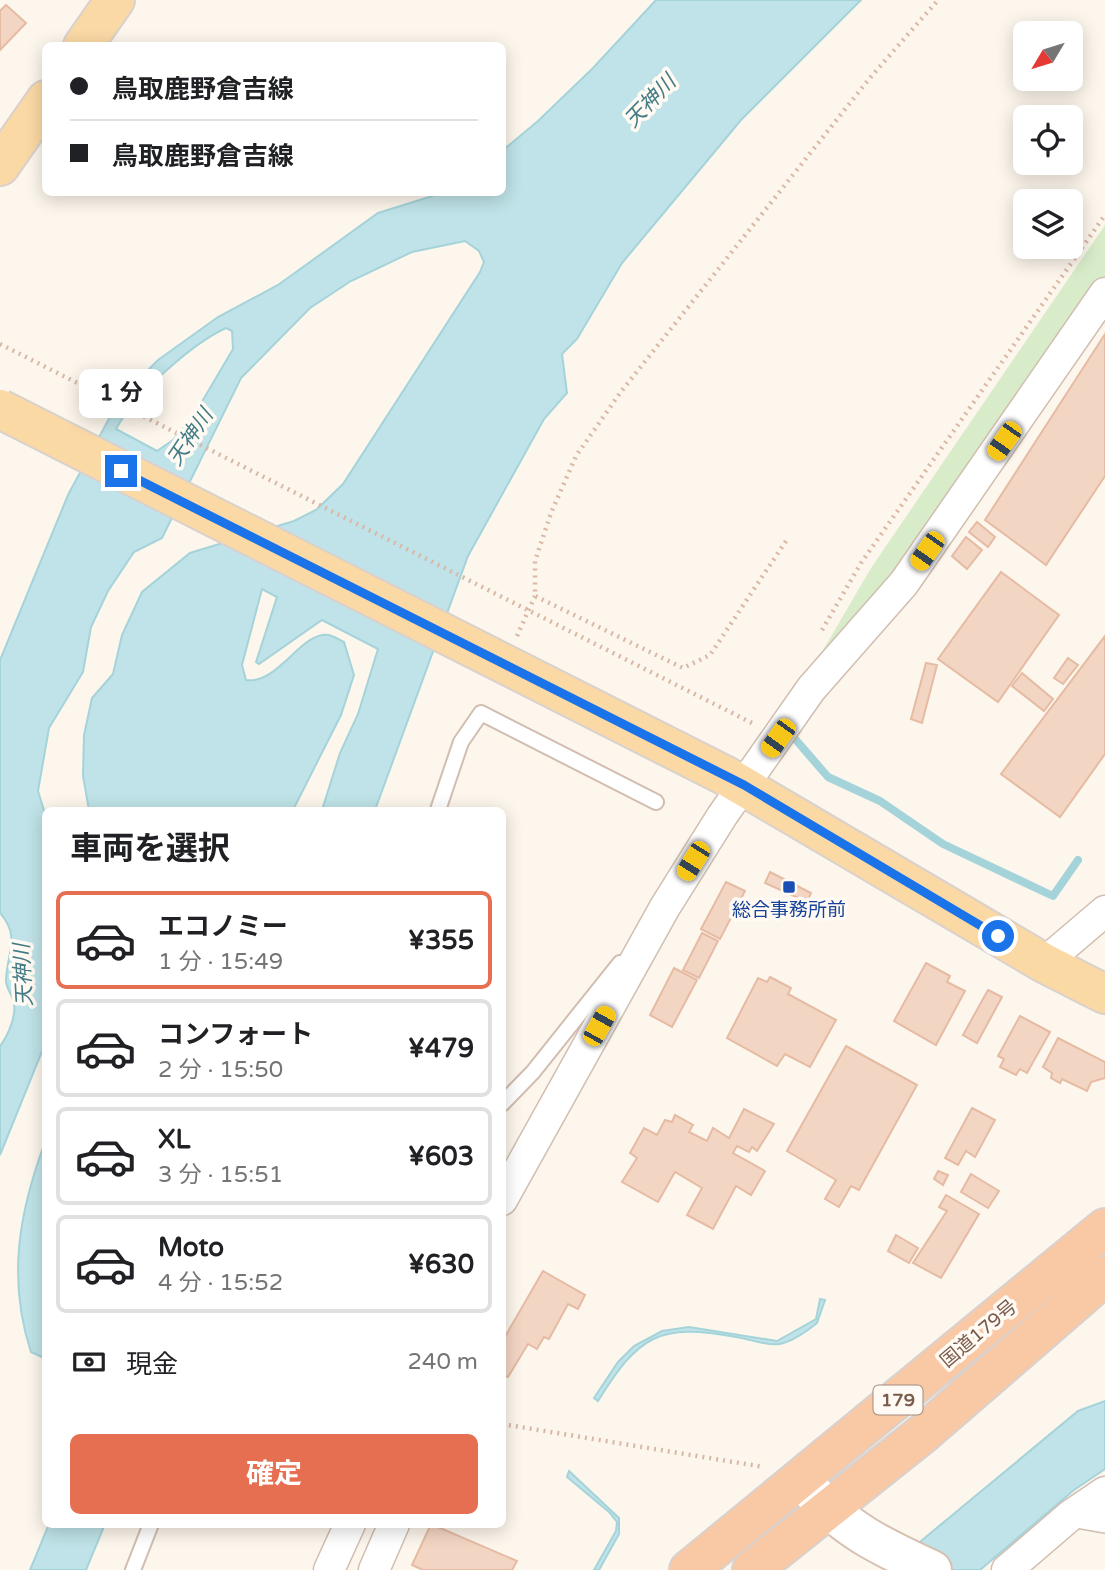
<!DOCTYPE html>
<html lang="ja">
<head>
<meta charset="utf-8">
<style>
  body { margin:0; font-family:"Varela Round","Noto Sans JP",sans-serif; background:#f2f2f2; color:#202124; height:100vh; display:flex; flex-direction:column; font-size:26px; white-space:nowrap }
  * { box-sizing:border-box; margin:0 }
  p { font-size:23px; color:#757577 }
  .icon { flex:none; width:38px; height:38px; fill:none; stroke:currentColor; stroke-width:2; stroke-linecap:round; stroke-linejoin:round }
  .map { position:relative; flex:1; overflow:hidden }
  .sheet { position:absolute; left:42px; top:807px; width:464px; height:721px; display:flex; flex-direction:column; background:#fff; border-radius:10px; box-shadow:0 4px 18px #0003 }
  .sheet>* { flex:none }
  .guide { position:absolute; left:42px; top:42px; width:464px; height:154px; border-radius:10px; box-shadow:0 4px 18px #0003; display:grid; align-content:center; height:154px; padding:0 28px; background:#fff }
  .needle { width:46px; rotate:232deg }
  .controls { position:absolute; left:1013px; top:21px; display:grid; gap:14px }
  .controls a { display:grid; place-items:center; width:70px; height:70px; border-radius:10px; background:#fff; box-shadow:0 4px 18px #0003; font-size:35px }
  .end { position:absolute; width:32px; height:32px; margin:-16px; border:9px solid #1a73e8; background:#fff; box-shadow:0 0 0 4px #fff }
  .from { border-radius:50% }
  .bubble { position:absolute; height:49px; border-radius:10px; background:#fff; box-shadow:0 4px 18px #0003; font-size:23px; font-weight:700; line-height:49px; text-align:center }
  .car { position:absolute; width:21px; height:42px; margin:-21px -10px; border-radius:9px; box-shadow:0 0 5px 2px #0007; background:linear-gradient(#f5c518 24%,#345 0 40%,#f5c518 0 76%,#345 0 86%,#f5c518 0) }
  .guide b { display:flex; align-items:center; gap:24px; height:66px; font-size:26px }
  .guide b+b { border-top:2px solid #e0e0e0 }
  .guide i { width:18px; height:18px; background:#202124 }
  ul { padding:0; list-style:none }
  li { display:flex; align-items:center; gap:21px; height:98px; margin:0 14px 10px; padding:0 14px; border:4px solid #e0e0e0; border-radius:10px }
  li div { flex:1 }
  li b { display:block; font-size:26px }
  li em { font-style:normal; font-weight:700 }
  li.on { border-color:#e76f51 }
  li>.icon { width:63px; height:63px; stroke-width:1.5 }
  h2 { padding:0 28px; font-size:32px; line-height:84px }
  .pay { display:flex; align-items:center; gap:18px; height:77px; padding:0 28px; font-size:26px }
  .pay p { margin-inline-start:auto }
  .action { display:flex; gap:14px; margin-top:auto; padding:14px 28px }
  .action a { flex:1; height:80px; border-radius:10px; background:#e76f51; color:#fff; font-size:28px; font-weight:700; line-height:80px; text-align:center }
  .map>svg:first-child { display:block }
  .green { fill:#d8ecc9 }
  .water { fill:#bfe3e8; stroke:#a5d3da; stroke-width:2; fill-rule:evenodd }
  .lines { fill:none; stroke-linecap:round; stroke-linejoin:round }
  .stream { stroke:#a5d3da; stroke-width:8 }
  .building { fill:#f3d5c3; stroke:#e6bba3; stroke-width:2 }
  .service-casing { stroke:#d1beb0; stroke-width:18 }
  .pedestrian-casing { stroke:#d1beb0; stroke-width:26 }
  .minor-casing { stroke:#d1beb0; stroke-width:33 }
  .secondary-casing { stroke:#d6c0b0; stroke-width:42 }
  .primary-casing { stroke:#dad1cd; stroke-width:42 }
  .trunk-casing { stroke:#dad1cd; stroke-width:42 }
  .path { stroke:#d9b8a5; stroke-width:4.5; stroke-dasharray:2 5; stroke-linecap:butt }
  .service { stroke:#fff; stroke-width:14 }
  .pedestrian { stroke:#fff; stroke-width:23 }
  .minor { stroke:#fff; stroke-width:30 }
  .secondary { stroke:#fff; stroke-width:38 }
  .primary { stroke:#fbd9a5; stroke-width:38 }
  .trunk { stroke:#f9c8a4; stroke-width:38 }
  .primary-bridge-casing { stroke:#dad1cd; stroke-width:42; stroke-linecap:butt }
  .path-bridge { stroke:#d9b8a5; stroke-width:4.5; stroke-dasharray:2 5; stroke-linecap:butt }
  .primary-bridge { stroke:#fbd9a5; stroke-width:38 }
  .route { stroke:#1a73e8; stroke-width:9 }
  .transit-dot { fill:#1a4fb4; stroke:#fffaf3; stroke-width:2.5 }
  .labels { text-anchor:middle; stroke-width:7; stroke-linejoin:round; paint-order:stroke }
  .shield { fill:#fffaf3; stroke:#a28b7f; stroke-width:2 }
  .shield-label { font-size:18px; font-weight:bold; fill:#7a5c4d }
  .transit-label { font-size:19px; fill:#164399; stroke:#fffaf3 }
  .street-label { font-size:19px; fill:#7a5c4d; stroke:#fffaf3 }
  .water-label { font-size:21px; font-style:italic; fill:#437c86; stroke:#fffaf3 }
</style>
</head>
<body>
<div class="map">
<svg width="1105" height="1570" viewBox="0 0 1105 1570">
  <rect width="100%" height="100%" fill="#fdf6ec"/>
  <path class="green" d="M1105 225V282L903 579 815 664 871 568Z"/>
  <g class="water">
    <path d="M656 0H861L741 120 622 263 577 339 562 354 567 393 544 419 468 556 375 810H322L340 753 358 714 378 649 322 620 259 664 256 662 277 597 262 589 242 665 246 680C278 685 302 630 329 635 333 636 340 640 344 642L354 675 341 715 293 810H89L83 776 84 735 92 698 113 674 122 635 142 592 190 553 294 521 316 510 343 484 480 272 484 262 479 251 465 241 412 252 351 281 310 308 241 378 162 538 134 552 108 591 91 627 83 672 49 728 38 791 46 817 45 1044 0 1155V1046C8 1036 18 1013 13 1000 11 993 6 988 6 980 7 952 21 937 0 913V660L68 495 120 398 158 360 218 317 278 285 378 213 442 193 502 192V151L538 121 593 68ZM226 328 232 331 233 349 193 417 173 440 157 451 116 429C134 396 191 344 226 328Z"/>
    <path d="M45 1142 46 1358H44L31 1352C7 1279 19 1212 45 1142Z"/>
    <path d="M820 1299 825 1300 817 1323C807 1331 792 1342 779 1344 767 1346 749 1339 736 1337 659 1323 639 1335 598 1401L594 1398 618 1362 634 1346 662 1331 689 1327 777 1341 816 1319Z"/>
    <path d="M1105 1401V1469L1074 1490 980 1570H886L1078 1411Z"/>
    <path d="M569 1471 619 1518V1534L599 1570H594L616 1531 617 1522 609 1512 567 1477Z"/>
    <path d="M49 1524H105L86 1570H30Z"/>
  </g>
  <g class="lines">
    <path class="stream" d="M796 740 828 777 880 801 943 844 1053 896 1078 860"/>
  </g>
  <g class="building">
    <path d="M6 5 26 23 0 50V11Z"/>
    <path d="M1105 334V476L1046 565 985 520Z"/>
    <path d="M977 522 995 537 988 547 969 532Z"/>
    <path d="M966 537 982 550 967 569 952 556Z"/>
    <path d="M1001 572 1059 615 998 702 938 659Z"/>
    <path d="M1105 636V754L1060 817 1001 774Z"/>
    <path d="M1068 658 1078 665 1063 684 1054 678Z"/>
    <path d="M926 663 937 665 922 723 911 719Z"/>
    <path d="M1022 673 1053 699 1044 711 1012 686Z"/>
    <path d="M770 872 811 893 807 902 765 883Z"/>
    <path d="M726 882 745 891 720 939 701 929Z"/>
    <path d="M702 933 718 941 699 978 683 970Z"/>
    <path d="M926 963 950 976 947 982 965 991 936 1045 894 1021Z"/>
    <path d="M674 968 697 980 672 1027 650 1015Z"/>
    <path d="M770 977 791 988 788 994 836 1020 810 1067 785 1054 777 1066 727 1038 758 978 767 982Z"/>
    <path d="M988 990 1002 997 977 1043 963 1035Z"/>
    <path d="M1020 1016 1050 1032 1027 1073 1020 1069 1016 1075 1000 1067 1004 1059 998 1056Z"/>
    <path d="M1058 1038 1105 1062V1078L1091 1082 1087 1091 1062 1079 1060 1083 1051 1078 1052 1073 1043 1067Z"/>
    <path d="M846 1046 917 1085 859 1190 851 1186 839 1207 825 1199 836 1180 787 1151Z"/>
    <path d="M972 1108 995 1120 975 1157 966 1151 958 1165 945 1158Z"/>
    <path d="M744 1109 774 1124 757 1151 752 1147 749 1152 737 1146 733 1153 765 1171 751 1195 736 1186 713 1229 687 1215 702 1188 675 1172 658 1202 622 1182 637 1158 630 1153 644 1128 657 1135 665 1120 672 1122 675 1115 693 1125 689 1132 707 1141 713 1128 729 1138Z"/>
    <path d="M938 1171 948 1175 943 1185 934 1179Z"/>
    <path d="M971 1174 999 1191 988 1208 961 1192Z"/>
    <path d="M946 1195 979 1214 941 1278 913 1263 947 1211 939 1207Z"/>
    <path d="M896 1235 918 1248 909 1263 888 1251Z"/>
    <path d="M543 1271 585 1295 578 1309 568 1304 549 1339 544 1337 537 1349 528 1344 508 1377 502 1375V1342Z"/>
    <path d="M431 1524 517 1561 512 1570H423L412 1565Z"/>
  </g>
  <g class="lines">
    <g class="service-casing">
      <g id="service">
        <path d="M438 810 461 742 481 713 656 802"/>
        <path d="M502 1104 533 1072 620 963"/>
        <path d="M133 1570 151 1524"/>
      </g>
    </g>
    <g class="pedestrian-casing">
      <path id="pedestrian" d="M1071 1515 1105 1521"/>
    </g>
    <g class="minor-casing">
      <g id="minor">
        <path d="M1044 963 1105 911"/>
        <path d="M502 1200 665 907 722 816 811 689 904 583 1105 293"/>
        <path d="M329 1570 350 1524"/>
        <path d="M374 1570 394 1524"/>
        <path d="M1007 1570 1071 1515 1105 1492"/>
      </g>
    </g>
    <g class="secondary-casing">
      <path id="secondary" d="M807 1486C843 1529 882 1547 932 1570"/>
    </g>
    <g class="primary-casing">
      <g id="primary">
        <path d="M83 46 115 0"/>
        <path d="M0 166 46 100"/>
        <path d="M726 776 1044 963 1105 994"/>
      </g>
    </g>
    <g class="trunk-casing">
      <g id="trunk">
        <path d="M689 1570 1105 1228"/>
        <path d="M752 1570 925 1432 1105 1276"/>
      </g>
    </g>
    <g class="path">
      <path d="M786 541 710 655 683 668 535 596V561L551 513 576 456 620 393 869 79 938 0"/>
      <path d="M822 630 861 563 1105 215"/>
      <path d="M517 636 535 596"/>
      <path d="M502 1424 764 1467"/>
    </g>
    <use href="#service" class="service"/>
    <use href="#pedestrian" class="pedestrian"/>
    <use href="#minor" class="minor"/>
    <use href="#secondary" class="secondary"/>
    <use href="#primary" class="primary"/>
    <use href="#trunk" class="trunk"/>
    <g class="primary-bridge-casing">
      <path id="primary-bridge" d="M0 409 726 776"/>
    </g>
    <path class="path-bridge" d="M0 344 756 725"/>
    <use href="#primary-bridge" class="primary-bridge"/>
  </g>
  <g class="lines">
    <path class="route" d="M121 471 744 785 998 936"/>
  </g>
  <rect class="transit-dot" x="782" y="880" width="14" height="14" rx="3.5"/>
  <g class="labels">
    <rect class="shield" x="873.5" y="1385.5" width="49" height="29" rx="5"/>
    <g class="shield-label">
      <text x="898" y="1406">179</text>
    </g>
    <g class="transit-label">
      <text x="789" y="916">総合事務所前</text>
    </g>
    <g class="street-label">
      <text transform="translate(978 1333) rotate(-40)" y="7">国道179号</text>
    </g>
    <g class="water-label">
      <text transform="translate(650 101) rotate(-46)" y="7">天神川</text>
      <text transform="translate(190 437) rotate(-56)" y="7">天神川</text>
      <text transform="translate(23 975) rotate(-93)" y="7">天神川</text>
    </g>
  </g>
</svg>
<div class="controls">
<a><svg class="needle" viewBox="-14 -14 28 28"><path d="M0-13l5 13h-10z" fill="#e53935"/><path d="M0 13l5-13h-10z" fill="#757577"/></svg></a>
<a><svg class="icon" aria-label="locate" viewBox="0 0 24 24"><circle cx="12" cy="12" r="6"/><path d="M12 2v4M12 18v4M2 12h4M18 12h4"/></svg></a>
<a><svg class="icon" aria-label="layers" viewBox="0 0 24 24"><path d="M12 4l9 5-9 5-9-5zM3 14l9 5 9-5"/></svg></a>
</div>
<i class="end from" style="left:998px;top:936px"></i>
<i class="end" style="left:121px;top:471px"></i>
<div class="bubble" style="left:79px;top:369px;width:84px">1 分</div>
<i class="car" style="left:1004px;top:441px;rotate:215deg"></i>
<i class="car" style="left:927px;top:551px;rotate:215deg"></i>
<i class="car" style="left:778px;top:738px;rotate:216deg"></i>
<i class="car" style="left:693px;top:861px;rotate:212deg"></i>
<i class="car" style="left:599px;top:1026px;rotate:29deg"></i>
<div class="guide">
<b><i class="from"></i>鳥取鹿野倉吉線</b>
<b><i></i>鳥取鹿野倉吉線</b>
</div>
<section class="sheet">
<h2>車両を選択</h2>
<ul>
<li class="on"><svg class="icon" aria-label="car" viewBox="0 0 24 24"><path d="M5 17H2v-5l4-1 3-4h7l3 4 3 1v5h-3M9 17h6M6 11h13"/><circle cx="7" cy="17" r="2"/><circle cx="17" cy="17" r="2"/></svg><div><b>エコノミー</b><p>1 分 · 15:49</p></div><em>¥355</em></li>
<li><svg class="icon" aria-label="car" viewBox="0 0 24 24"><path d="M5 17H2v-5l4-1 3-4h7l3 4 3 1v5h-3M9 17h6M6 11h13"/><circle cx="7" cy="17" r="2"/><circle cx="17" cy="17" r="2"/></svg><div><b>コンフォート</b><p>2 分 · 15:50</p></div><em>¥479</em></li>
<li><svg class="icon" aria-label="car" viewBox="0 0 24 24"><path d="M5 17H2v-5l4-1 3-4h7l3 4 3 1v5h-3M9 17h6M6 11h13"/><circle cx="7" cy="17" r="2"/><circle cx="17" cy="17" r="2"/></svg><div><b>XL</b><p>3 分 · 15:51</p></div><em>¥603</em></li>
<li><svg class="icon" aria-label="car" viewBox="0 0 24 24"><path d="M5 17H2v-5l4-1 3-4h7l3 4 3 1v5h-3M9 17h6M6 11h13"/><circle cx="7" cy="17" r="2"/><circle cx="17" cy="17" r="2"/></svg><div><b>Moto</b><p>4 分 · 15:52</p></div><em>¥630</em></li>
</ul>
<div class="pay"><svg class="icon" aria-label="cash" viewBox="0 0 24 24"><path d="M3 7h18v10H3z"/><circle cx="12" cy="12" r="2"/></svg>現金<p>240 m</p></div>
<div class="action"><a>確定</a></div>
</section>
</div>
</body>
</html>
